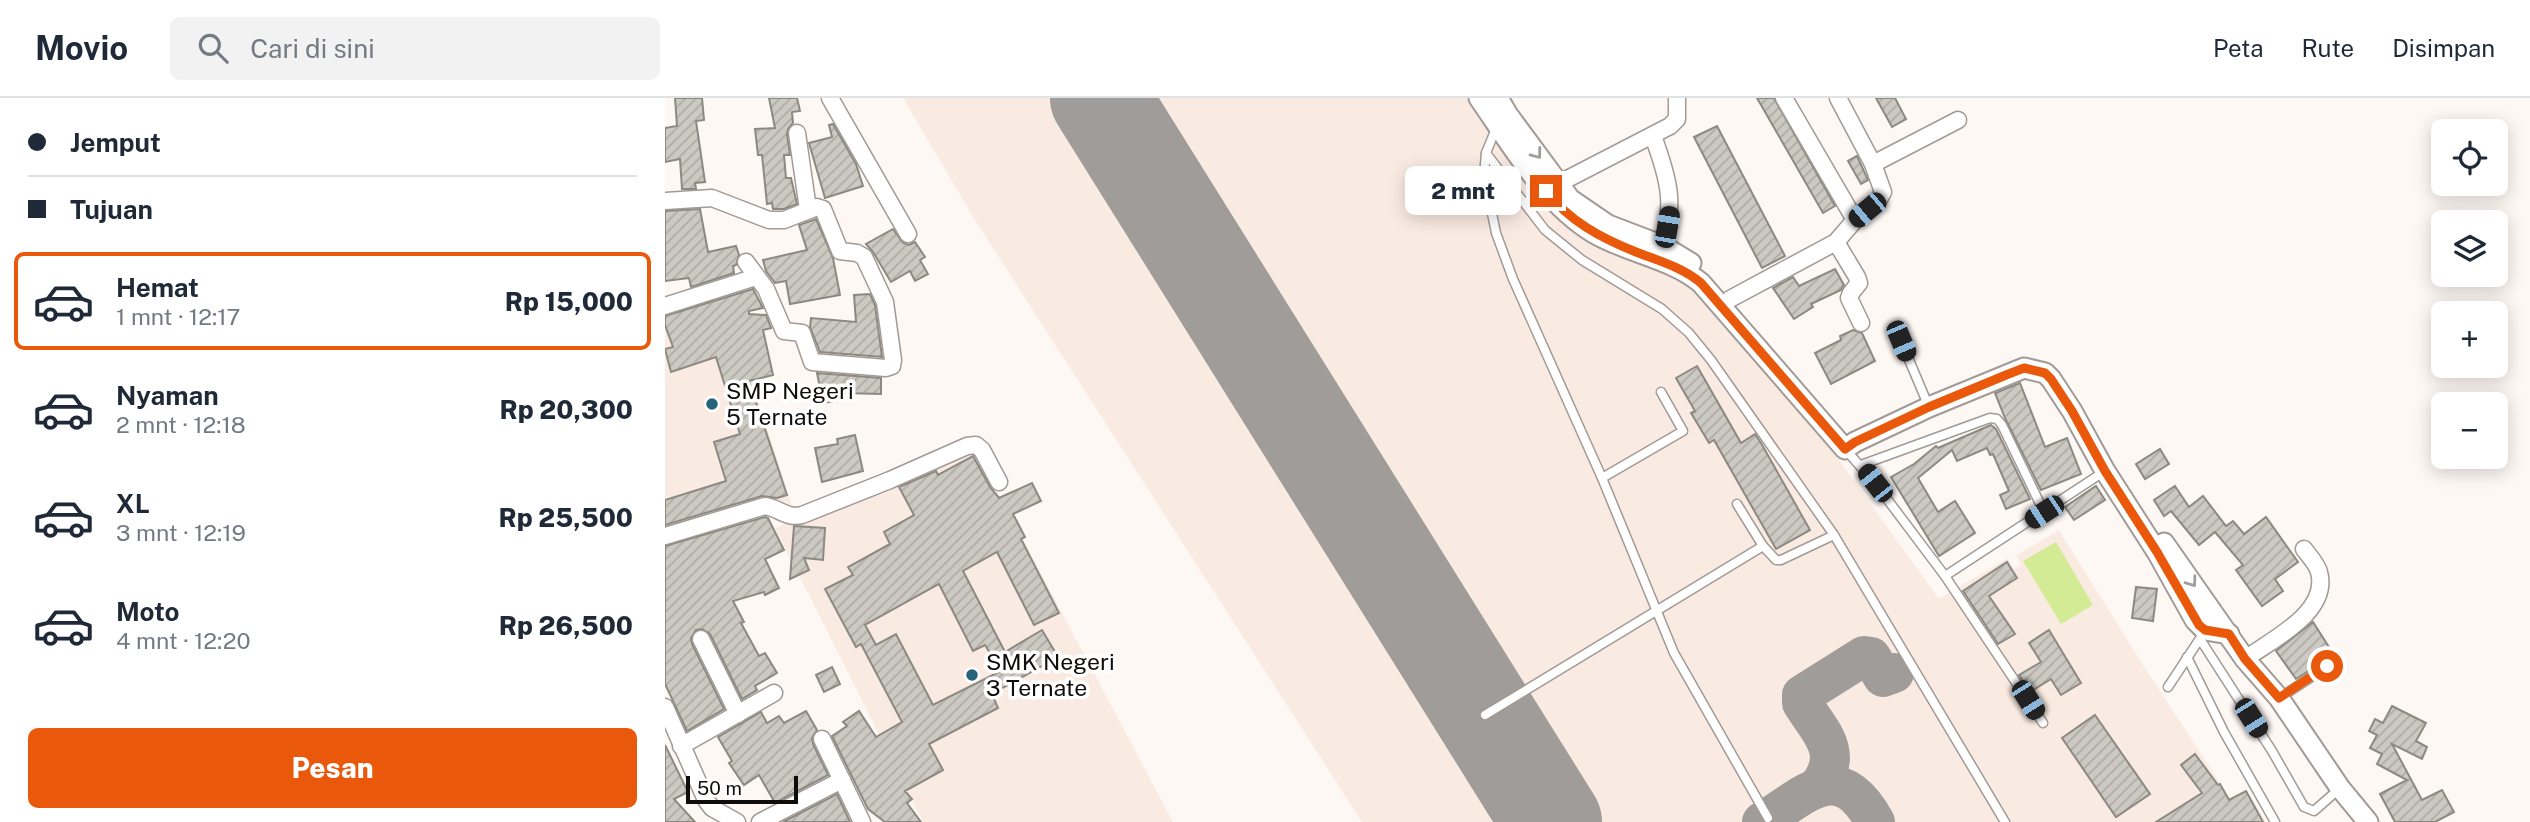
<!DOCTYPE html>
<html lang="id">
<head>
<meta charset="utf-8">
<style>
  body { margin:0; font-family:"Public Sans",sans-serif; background:#f2f2f3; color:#1f2937; height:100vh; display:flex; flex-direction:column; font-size:26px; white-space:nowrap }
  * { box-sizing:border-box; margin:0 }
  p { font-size:23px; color:#747a83 }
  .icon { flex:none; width:38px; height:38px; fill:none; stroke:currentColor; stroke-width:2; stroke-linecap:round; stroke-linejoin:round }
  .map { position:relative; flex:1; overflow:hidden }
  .drawer { display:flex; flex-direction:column; background:#fff; width:665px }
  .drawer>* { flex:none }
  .guide { display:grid; align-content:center; height:154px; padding:0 28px; background:#fff }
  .fabs { position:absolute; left:1766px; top:21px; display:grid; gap:14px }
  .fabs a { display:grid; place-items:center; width:77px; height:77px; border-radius:10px; background:#fff; box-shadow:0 4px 18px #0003; font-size:35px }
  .scale { position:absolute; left:21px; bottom:18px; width:112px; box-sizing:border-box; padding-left:7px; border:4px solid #0f0d0b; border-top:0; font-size:19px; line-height:24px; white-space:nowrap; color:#0f0d0b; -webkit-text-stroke:5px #fff; paint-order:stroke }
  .end { position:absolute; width:32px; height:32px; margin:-16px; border:9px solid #ea580c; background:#fff; box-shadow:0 0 0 4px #fff }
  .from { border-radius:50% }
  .bubble { position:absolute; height:49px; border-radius:10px; background:#fff; box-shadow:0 4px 18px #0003; font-size:23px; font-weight:800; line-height:49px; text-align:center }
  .car { position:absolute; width:21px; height:42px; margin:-21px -10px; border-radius:9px; box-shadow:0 0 5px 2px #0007; background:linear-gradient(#222 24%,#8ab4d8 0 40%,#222 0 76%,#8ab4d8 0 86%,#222 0) }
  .guide b { display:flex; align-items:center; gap:24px; height:66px; font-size:26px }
  .guide b+b { border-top:2px solid #e0e1e3 }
  .guide i { width:18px; height:18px; background:#1f2937 }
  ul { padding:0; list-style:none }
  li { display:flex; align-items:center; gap:21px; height:98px; margin:0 14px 10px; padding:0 14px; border:4px solid transparent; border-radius:10px }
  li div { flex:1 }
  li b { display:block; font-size:26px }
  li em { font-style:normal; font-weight:800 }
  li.on { border-color:#ea580c }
  li>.icon { width:63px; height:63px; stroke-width:1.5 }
  .cta { display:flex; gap:14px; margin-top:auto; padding:14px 28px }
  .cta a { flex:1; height:80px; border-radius:10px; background:#ea580c; color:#fff; font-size:28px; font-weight:800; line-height:80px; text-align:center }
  header { display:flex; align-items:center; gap:42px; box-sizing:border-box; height:98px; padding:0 35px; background:#fff; border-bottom:2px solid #e0e1e3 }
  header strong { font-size:33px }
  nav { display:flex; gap:38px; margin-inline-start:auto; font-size:24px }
  .search { width:490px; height:63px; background:#f2f2f3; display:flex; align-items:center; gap:18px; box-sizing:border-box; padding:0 24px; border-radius:10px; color:#747a83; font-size:26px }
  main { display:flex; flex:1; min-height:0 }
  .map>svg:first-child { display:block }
  .built { fill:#faebe2 }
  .pitch { fill:#d3eb94 }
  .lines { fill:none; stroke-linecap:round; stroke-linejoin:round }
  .taxiway { stroke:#a09c99; stroke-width:40 }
  .runway { stroke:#a09c99; stroke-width:100 }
  .building { fill:url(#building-hatch); stroke:#8c8982; stroke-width:2; fill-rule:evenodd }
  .service-casing { stroke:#a19a96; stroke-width:11 }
  .minor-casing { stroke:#a19a96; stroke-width:19 }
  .tertiary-casing { stroke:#a19a96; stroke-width:23 }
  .service { stroke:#fff; stroke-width:8 }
  .minor { stroke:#fff; stroke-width:16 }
  .tertiary { stroke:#fff; stroke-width:19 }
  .oneway { stroke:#9f9e9d }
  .route { stroke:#ea580c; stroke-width:9 }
  .poi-dot { fill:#25647a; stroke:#fff; stroke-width:2.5 }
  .labels { text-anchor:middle; stroke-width:7; stroke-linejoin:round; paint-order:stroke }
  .poi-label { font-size:23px; fill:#0f0d0b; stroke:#fff; text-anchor:start }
</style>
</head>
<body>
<header>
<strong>Movio</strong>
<div class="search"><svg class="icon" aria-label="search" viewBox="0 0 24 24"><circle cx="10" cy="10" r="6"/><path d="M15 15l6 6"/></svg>Cari di sini</div>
<nav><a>Peta</a><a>Rute</a><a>Disimpan</a></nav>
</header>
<main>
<section class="drawer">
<div class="guide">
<b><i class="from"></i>Jemput</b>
<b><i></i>Tujuan</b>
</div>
<ul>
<li class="on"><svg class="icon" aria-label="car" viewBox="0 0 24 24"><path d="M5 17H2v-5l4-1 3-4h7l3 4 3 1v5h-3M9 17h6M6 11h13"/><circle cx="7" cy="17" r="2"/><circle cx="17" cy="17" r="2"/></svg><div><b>Hemat</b><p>1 mnt · 12:17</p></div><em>Rp 15,000</em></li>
<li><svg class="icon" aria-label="car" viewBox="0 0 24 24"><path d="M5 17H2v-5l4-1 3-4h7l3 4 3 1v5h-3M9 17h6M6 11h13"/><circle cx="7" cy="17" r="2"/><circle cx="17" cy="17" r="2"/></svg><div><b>Nyaman</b><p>2 mnt · 12:18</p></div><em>Rp 20,300</em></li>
<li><svg class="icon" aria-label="car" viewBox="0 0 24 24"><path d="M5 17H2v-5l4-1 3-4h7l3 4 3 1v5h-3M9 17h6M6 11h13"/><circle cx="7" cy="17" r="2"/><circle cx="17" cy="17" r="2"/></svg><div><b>XL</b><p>3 mnt · 12:19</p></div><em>Rp 25,500</em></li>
<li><svg class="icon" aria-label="car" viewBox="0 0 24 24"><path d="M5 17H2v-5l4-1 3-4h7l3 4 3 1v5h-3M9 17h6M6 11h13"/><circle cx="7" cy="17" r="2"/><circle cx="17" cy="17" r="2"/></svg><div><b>Moto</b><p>4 mnt · 12:20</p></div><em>Rp 26,500</em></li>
</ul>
<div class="cta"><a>Pesan</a></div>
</section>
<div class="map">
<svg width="1865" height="724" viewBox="0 0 1865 724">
  <defs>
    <pattern id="building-hatch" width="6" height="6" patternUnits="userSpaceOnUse" patternTransform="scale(1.75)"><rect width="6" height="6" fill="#ccc9c2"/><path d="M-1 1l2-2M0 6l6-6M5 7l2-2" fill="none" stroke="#aeaba5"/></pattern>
  </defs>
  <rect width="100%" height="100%" fill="#fef8f5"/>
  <g class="built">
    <path d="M238 0H805L821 24 827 40 868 95 897 120 1015 180 1028 189 1065 228 1169 355 1274 501 1343 460 1349 471 1356 467 1351 458 1394 432 1478 567 1565 700 1581 691 1601 724H697L308 119Z"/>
    <path d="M58 191 127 408 107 403 0 436V209Z"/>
    <path d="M307 345 508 724H258L110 430Z"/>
  </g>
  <path class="pitch" d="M1391 444 1428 507 1396 526 1358 463Z"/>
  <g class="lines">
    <g class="taxiway">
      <path d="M1154 688C1179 654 1156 635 1137 605V597L1199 558 1206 559 1218 579 1229 575"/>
      <path d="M1097 724C1143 695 1174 659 1210 724"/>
    </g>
    <path class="runway" d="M435 0 887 724"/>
  </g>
  <g class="building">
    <path d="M10 0H37L39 22 31 23 40 84 30 85 31 91H17L15 61 0 64V30L12 28Z"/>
    <path d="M104 0H132L135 13 127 14 128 25 123 31 122 36 125 57H119L121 80H126L132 106 119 111H108L107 105 102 106 97 57H93L90 31 110 30Z"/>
    <path d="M1092 0H1109L1170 108 1158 115Z"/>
    <path d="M1211 0H1230L1241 21 1227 29Z"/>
    <path d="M168 26 191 66 198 88 160 100 144 45 167 39 164 27Z"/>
    <path d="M1052 28 1120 158 1097 170 1029 39Z"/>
    <path d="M1192 58 1203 82 1196 86 1183 63Z"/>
    <path d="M35 111 43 154 71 148 74 157 71 167 68 168 69 175 26 189 24 180 0 183V113Z"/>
    <path d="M151 121 168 160 175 197 125 206 121 183 110 185 101 173 98 162 142 152 134 127Z"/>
    <path d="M228 131 238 145 244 147 250 144 260 159 255 162 263 176 250 183 245 173 226 184 208 154 201 146Z"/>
    <path d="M1170 171 1179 187 1176 192 1146 206 1148 209 1129 221 1108 190 1128 179 1134 188Z"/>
    <path d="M88 191 98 210 84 213V216L101 217 106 230 98 232 108 277 84 283 122 397 112 400 97 398 0 427V402L61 383 49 344 75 336 51 259 6 274 0 251 8 249 0 227V218Z"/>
    <path d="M205 196 210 207 217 259 155 254 145 229 146 220 191 224 189 197Z"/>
    <path d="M1188 232 1197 235 1210 263 1166 286 1150 255 1176 242 1175 238Z"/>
    <path d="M1032 268 1076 345 1090 336 1096 345 1145 432 1111 451 1049 342 1044 345 1026 315 1030 313 1011 280Z"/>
    <path d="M152 275 216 280V296L178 295 179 301 158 305Z"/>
    <path d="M1355 285 1380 349 1402 340 1416 376 1376 392 1340 320 1330 295Z"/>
    <path d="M1326 327 1331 331 1365 401 1341 411 1335 397 1344 393 1328 356 1325 357 1322 350 1292 363 1287 352 1253 380 1273 414 1290 403 1310 435 1274 458 1226 379 1249 366 1271 348 1273 350Z"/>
    <path d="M190 337 198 373 157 384 150 350 173 346 172 341Z"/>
    <path d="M1495 351 1504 366 1480 381 1471 366Z"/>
    <path d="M308 358 325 389 334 400 367 385 376 403 348 416 360 439 356 441 394 515 369 527 332 454 298 473 340 554 377 532 393 559 327 596 333 610 264 646 278 672 240 693 247 701 242 705 256 724H220L203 711 167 638 182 628 178 624 194 613 211 639 237 624 196 546 191 549 160 491 188 477 183 469 225 446 219 434 249 417 234 389 271 373 273 377ZM274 486 308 553 320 547 336 573 268 607 231 536 211 547 200 527Z"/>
    <path d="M1431 388 1440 402 1409 422 1400 409Z"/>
    <path d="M1510 388 1524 409 1538 398 1561 428 1568 423 1579 436 1601 419 1633 464 1610 481 1618 493 1597 508 1571 472 1578 467 1550 434 1534 447 1506 413 1499 418 1489 402Z"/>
    <path d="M100 419 103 420 119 452 100 461 114 490 100 497 99 494 68 503 79 524 76 525 94 558 100 555 112 575 90 588 92 592 77 601 45 536 37 531 31 532 26 540 27 546 59 611 22 633 0 586V448Z"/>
    <path d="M129 428 160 430 158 462 139 460 144 472 125 481Z"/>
    <path d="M1342 464 1352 480 1324 498 1350 536 1333 546 1298 493Z"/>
    <path d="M1471 489 1492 491 1488 523 1467 520Z"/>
    <path d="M1648 524 1669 557 1631 581 1611 553Z"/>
    <path d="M1384 532 1416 585 1396 597 1386 581 1365 594 1354 577 1376 564 1364 545Z"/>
    <path d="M167 569 175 586 159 594 151 577Z"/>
    <path d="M1727 608 1761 625 1751 643 1762 649 1757 661 1727 646 1757 702 1777 692 1789 714 1770 724H1730L1715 696 1742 682 1712 666 1717 656 1705 650 1712 637 1704 633 1710 621 1718 625Z"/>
    <path d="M141 613 152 632 147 640 148 646 163 677 110 705 94 677 79 687 64 665 67 663 53 639 96 614 102 625 114 618 119 625Z"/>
    <path d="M1430 617 1485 696 1451 719 1397 640Z"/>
    <path d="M0 647 23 694 9 701 30 724H0Z"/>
    <path d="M1530 656 1553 687 1555 686 1564 702 1581 693 1598 724H1491L1537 695 1516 667Z"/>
    <path d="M172 696 185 724H118Z"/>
  </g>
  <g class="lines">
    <g class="service-casing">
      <g id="service">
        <path d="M832 28 821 55 819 77 831 135 848 181 937 380 1009 555 1103 720"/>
        <path d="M821 55 880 132 917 162 997 211 1024 235 1046 262 1169 437"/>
        <path d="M1236 243 1261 302"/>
        <path d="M1180 351 1210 385 1280 478 1440 373"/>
        <path d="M1196 367 1325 320 1332 321 1337 327 1379 414"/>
        <path d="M937 380 1018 333 996 294"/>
        <path d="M1072 406 1098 448"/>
        <path d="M1280 478 1378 625"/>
        <path d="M1535 541 1607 653 1639 709 1649 713 1674 691"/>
        <path d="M1522 559 1559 634 1610 724"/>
        <path d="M1503 589 1536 539"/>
        <path d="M1616 599 1663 568"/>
        <path d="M820 617 1098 448 1111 462H1116L1169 437 1340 724"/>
      </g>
    </g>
    <g class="minor-casing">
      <g id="minor">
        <path d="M165 0 243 136"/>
        <path d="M1119 0 1190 122"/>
        <path d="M132 35 143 111"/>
        <path d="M988 38C1005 84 1011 108 995 157"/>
        <path d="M1208 66 1293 22"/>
        <path d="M883 91 1005 28 1012 21V0"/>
        <path d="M0 103 47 100 104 122H119L152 109 158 111 175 153 192 155 199 159 220 204 228 262 227 268 221 270 147 264 137 235 119 233 101 191 81 164"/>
        <path d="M1171 144 1192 179 1194 185 1186 195 1184 200 1196 225"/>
        <path d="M1065 201 1171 144 1190 122 1213 103 1218 94 1208 66 1173 0"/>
        <path d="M0 208 91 179"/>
        <path d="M0 438 100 408C114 410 122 421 137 417L225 382 302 348 311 347 317 352 334 384"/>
        <path d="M36 541 73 616"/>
        <path d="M1580 561C1608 541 1665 514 1654 474 1652 466 1644 458 1639 451"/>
        <path d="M0 609 41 702 47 710 72 724"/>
        <path d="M157 641 197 724"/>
        <path d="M16 648 109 595"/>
        <path d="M95 724 177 682"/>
      </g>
    </g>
    <g class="tertiary-casing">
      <g id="tertiary">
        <path d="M814 0C846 46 880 106 929 135 963 155 1006 160 1036 185L1180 351 1190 344 1264 309 1359 270 1380 275 1386 281 1407 313 1440 373 1492 454 1530 522 1540 532 1564 536"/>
        <path d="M833 0 843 17 905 101 943 127 998 148 1026 165"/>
        <path d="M1499 445 1580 561 1614 600 1675 690 1703 724"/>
      </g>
    </g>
    <use href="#service" class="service"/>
    <use href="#minor" class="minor"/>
    <use href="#tertiary" class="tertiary"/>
  </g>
  <defs><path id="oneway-chevron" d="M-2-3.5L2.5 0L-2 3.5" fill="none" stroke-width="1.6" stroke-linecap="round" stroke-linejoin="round" transform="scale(1.75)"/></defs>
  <g class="oneway">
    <use href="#oneway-chevron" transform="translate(872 56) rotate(53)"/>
    <use href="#oneway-chevron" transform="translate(1527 484) rotate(54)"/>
  </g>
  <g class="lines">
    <path class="route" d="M881 93C904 123 936 140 971 154 994 163 1017 169 1036 185L1180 351 1190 344 1264 309 1341 277 1359 270 1380 275 1386 281 1407 313 1440 373 1492 454 1534 527 1540 532 1564 536 1580 561 1614 600 1662 568"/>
  </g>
  <g class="poi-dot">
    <circle cx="47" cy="306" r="7"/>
    <circle cx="307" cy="577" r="7"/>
  </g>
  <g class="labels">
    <g class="poi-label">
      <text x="61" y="301">SMP Negeri<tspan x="61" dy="26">5 Ternate</tspan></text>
      <text x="321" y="572">SMK Negeri<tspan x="321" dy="26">3 Ternate</tspan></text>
    </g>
  </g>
</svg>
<div class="fabs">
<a><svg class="icon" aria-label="locate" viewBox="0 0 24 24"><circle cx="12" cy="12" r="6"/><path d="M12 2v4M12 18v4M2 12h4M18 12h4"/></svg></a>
<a><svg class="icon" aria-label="layers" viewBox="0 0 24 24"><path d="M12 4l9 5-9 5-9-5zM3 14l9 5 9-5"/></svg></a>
<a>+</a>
<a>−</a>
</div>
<div class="scale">50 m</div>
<i class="end from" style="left:1662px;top:568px"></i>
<i class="end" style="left:881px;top:93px"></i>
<div class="bubble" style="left:740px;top:68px;width:116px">2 mnt</div>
<i class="car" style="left:1202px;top:112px;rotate:230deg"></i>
<i class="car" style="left:1002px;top:129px;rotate:10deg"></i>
<i class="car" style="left:1236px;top:243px;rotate:157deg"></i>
<i class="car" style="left:1210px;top:385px;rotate:322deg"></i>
<i class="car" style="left:1379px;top:414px;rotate:237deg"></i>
<i class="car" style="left:1363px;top:602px;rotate:148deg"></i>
<i class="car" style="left:1586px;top:620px;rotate:148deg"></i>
</div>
</main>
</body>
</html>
